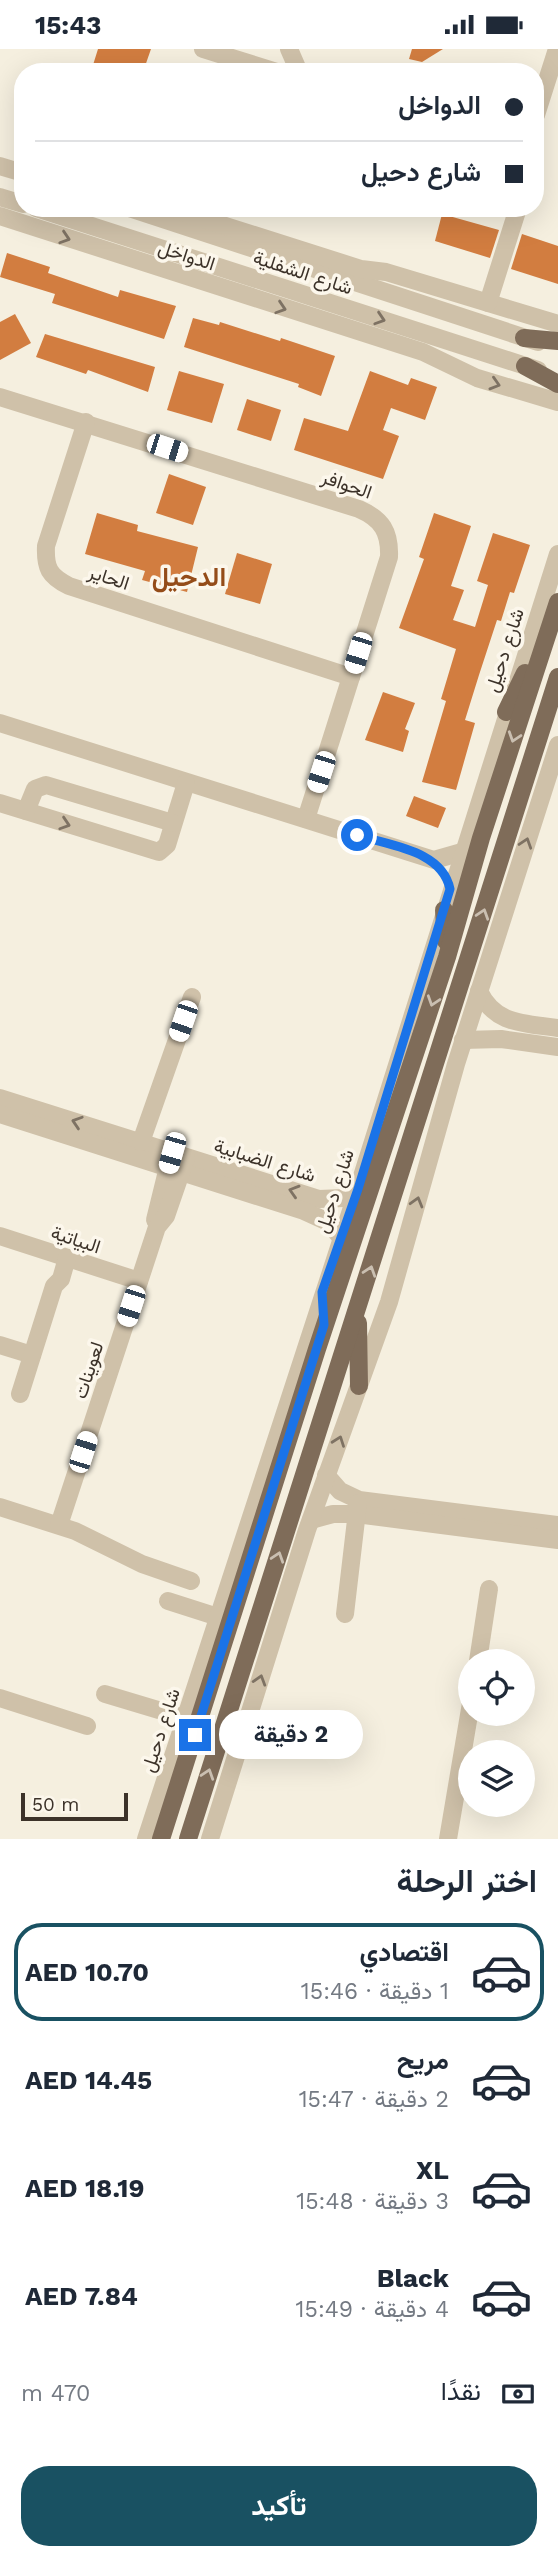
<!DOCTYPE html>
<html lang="ar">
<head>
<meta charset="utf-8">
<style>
  body { margin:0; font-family:"Work Sans",Vazirmatn,sans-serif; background:#f2f2f3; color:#1f2937; direction:rtl; height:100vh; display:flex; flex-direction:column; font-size:26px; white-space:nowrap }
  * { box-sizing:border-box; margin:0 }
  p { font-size:23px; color:#747a83 }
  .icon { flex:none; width:38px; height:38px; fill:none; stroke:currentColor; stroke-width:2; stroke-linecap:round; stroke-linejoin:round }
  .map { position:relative; height:1790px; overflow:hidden; direction:ltr }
  .side { display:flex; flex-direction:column; background:#fff; flex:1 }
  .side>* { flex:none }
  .guide { position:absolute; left:14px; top:14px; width:530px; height:154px; border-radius:28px; box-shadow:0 7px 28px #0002; direction:rtl; display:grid; align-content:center; height:154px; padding:0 21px; background:#fff }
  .buttons { position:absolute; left:458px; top:1600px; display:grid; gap:14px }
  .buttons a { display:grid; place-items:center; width:77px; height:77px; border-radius:50%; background:#fff; box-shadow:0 7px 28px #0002; font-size:35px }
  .scale { position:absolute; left:21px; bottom:18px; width:107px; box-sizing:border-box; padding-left:7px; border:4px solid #3c3229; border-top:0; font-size:19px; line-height:24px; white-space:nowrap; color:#3c3229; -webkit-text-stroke:5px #fcf7ec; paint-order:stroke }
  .end { position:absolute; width:32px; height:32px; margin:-16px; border:9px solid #1a73e8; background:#fff; box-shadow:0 0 0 4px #fff }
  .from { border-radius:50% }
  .bubble { position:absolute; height:49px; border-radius:24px; background:#fff; box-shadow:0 7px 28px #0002; font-size:23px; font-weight:700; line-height:49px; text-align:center; direction:rtl }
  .car { position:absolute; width:21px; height:42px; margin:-21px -10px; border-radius:9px; box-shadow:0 0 5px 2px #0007; background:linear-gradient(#fff 24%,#345 0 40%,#fff 0 76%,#345 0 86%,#fff 0) }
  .guide b { display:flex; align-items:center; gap:24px; height:66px; font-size:26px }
  .guide b+b { border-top:2px solid #e0e1e3 }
  .guide i { width:18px; height:18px; background:#1f2937 }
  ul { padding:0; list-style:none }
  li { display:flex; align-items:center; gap:21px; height:98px; margin:0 14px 10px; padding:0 7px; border:4px solid transparent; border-radius:28px }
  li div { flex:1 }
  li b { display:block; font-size:26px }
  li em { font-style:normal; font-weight:700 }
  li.on { border-color:#195162 }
  li>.icon { width:63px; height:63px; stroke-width:1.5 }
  h2 { padding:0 21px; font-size:32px; line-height:84px }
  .pay { display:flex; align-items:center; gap:18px; height:77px; padding:0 21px; font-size:26px }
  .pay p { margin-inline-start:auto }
  .primary-button { display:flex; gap:14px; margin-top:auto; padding:14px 21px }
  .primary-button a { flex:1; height:80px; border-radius:28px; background:#195162; color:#fff; font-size:28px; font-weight:700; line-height:80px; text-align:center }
  .status { display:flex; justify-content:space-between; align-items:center; height:49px; padding:0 35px; background:#fff; direction:ltr }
  .status svg { height:19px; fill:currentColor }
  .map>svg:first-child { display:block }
  .building { fill:#d27d40 }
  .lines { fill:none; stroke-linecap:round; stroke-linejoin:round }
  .minor { stroke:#cfc1a9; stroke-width:18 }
  .major { stroke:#7f6c59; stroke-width:18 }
  .oneway { stroke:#7e7263 }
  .oneway2 { stroke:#cabfb1 }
  .route { stroke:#1a73e8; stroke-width:9 }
  .labels { text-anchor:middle; stroke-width:7; stroke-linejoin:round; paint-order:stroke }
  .street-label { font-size:19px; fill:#3c3229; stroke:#fcf7ec }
  .district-label { font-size:26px; font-weight:bold; fill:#944c19; stroke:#fcf7ec }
</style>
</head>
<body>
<div class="status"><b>15:43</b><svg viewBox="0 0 49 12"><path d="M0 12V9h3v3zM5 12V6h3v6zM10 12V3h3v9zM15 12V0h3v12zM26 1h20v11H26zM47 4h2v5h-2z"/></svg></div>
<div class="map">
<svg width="558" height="1790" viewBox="0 0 558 1790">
  <rect width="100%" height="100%" fill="#f5efdf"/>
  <g class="building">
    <path d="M98 0H151L143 23H113L93 16Z"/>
    <path d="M412 0H443L422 13 409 10Z"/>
    <path d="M442 165 499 181 490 209 435 192Z"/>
    <path d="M522 185 558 197V235L511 220Z"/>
    <path d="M7 204 50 218 48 224 118 248 120 241 176 257 164 290 52 254 55 245 0 228Z"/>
    <path d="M15 265 31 294 0 311V273Z"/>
    <path d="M193 269 219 276 220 273 280 292 281 289 335 307 321 347 298 338 299 335 184 298Z"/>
    <path d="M45 285 155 318 148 343 88 321 86 325 36 308Z"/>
    <path d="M179 322 224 335 212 374 167 361Z"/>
    <path d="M370 322 408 336 411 329 437 338 425 371 391 359 383 381 399 387 383 430 294 401 304 369 348 382Z"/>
    <path d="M247 350 281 361 271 392 237 381Z"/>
    <path d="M169 425 206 438 193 476 156 464Z"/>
    <path d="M97 464 138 476 137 482 198 498 187 543 142 531 145 522 85 505Z"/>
    <path d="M434 464 471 477 451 537 464 541 453 571 475 578 488 536 477 532 493 484 530 496 514 544 510 543 501 572 497 571 479 626 465 671 475 674 456 741 422 733 446 652 441 650 456 600 399 579 424 510 419 508Z"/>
    <path d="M237 504 272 515 260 555 225 545Z"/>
    <path d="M383 643 415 654 405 680 409 682 403 703 365 691Z"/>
    <path d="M414 747 446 759 438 779 406 767Z"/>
  </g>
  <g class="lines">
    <g class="minor">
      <path d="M203 0 277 23"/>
      <path d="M289 0 299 23"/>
      <path d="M536 66 557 0"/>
      <path d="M0 117 23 124"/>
      <path d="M0 148 23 155"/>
      <path d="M36 159 538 321"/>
      <path d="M129 159 538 293"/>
      <path d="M169 159 361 220 386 223 558 275"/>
      <path d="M0 167 423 303 477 329 558 353"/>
      <path d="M488 254 518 159"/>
      <path d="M0 348 359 460C382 470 390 483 389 508L306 770"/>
      <path d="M86 373 46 497C45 519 49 527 69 537L351 628"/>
      <path d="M0 674 434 811 462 803"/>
      <path d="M0 754 159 803 167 796 186 734"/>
      <path d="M26 762 35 740 46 736 173 774"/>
      <path d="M479 942C495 976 524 974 558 979"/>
      <path d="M463 991 501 990 558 998"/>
      <path d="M0 1049 319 1150 344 1149 358 1140"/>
      <path d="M0 1065 304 1162 326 1172 342 1189"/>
      <path d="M141 1093 192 948"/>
      <path d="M155 1171 170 1110"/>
      <path d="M0 1187 139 1232"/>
      <path d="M0 1296 32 1306"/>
      <path d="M20 1345 54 1237 61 1230 67 1209"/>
      <path d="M326 1426 340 1442 359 1451 558 1476"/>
      <path d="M0 1458 75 1482 142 1515 191 1532"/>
      <path d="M311 1471 333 1465H356L558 1491"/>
      <path d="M59 1476 157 1178 166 1167 186 1109"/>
      <path d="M168 1552 218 1568"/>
      <path d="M345 1565 358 1454"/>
      <path d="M478 1612 489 1540"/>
      <path d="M105 1645 185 1669"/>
      <path d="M0 1649 87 1677"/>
      <path d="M146 1790 358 1140 558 505"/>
      <path d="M210 1790 307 1481 389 1253 456 1015 558 696"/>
      <path d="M448 1790 471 1654"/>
    </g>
    <g class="major">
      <path d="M524 289 558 292"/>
      <path d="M525 317 558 335"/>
      <path d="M506 663 525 624"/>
      <path d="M444 861 446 892"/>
      <path d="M358 1274 359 1337"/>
      <path d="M161 1790 317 1300 447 908 481 789 558 553"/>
      <path d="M188 1790 558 628"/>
    </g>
  </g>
  <defs><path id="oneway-chevron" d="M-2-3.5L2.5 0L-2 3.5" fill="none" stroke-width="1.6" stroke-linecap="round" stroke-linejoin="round" transform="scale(1.75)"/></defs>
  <g class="oneway">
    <use href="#oneway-chevron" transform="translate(65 189) rotate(18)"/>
    <use href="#oneway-chevron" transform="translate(281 259) rotate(18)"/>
    <use href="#oneway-chevron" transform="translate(380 270) rotate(18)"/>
    <use href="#oneway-chevron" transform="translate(495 335) rotate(17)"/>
    <use href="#oneway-chevron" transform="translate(65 775) rotate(18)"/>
    <use href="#oneway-chevron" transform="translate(526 794) rotate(-72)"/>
    <use href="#oneway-chevron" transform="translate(77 1073) rotate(-162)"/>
    <use href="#oneway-chevron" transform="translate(294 1142) rotate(-163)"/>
    <use href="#oneway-chevron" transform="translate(417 1153) rotate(-74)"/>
    <use href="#oneway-chevron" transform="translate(339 1392) rotate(-70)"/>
    <use href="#oneway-chevron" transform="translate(260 1631) rotate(-73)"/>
  </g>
  <g class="oneway2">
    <use href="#oneway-chevron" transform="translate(514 688) rotate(108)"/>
    <use href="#oneway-chevron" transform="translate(483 865) rotate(-72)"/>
    <use href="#oneway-chevron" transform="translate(433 952) rotate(108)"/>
    <use href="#oneway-chevron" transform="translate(370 1222) rotate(-72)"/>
    <use href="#oneway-chevron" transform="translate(278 1508) rotate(-72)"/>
    <use href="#oneway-chevron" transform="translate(208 1725) rotate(-72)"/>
  </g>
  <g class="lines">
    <path class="route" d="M195 1686 324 1276 322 1243 358 1140 450 840C442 801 390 797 357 786"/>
  </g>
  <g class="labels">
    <g class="street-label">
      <text transform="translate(187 206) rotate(18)" y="7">الدواخل</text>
      <text transform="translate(303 223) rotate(18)" y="7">شارع الشفلية</text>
      <text transform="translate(347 435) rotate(19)" y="7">الحوافر</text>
      <text transform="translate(109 528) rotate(18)" y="7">الحاير</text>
      <text transform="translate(504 601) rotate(-72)" y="7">شارع دحيل</text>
      <text transform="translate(265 1111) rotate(17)" y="7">شارع الضبابية</text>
      <text transform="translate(334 1142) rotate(-72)" y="7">شارع دحيل</text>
      <text transform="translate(76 1190) rotate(18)" y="7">البياتية</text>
      <text transform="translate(88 1321) rotate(-72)" y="7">لعوينات</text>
      <text transform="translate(160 1681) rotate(-72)" y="7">شارع دحيل</text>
    </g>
    <g class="district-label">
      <text x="189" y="537">الدحيل</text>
    </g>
  </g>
</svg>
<div class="buttons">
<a><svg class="icon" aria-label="locate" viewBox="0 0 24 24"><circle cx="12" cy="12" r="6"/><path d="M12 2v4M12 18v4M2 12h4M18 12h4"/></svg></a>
<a><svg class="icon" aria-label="layers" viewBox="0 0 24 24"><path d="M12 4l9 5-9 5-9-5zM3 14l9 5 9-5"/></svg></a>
</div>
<div class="scale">50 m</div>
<i class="end from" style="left:357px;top:786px"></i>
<i class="end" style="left:195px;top:1686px"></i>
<div class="bubble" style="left:219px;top:1661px;width:144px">2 دقيقة</div>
<i class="car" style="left:167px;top:399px;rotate:108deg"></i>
<i class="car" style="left:358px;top:604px;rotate:197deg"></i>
<i class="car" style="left:321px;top:723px;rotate:198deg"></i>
<i class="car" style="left:183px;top:972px;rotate:199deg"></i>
<i class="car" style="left:172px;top:1104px;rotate:196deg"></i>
<i class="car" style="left:131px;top:1257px;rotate:198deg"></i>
<i class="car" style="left:83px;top:1403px;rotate:18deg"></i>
<div class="guide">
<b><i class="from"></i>الدواخل</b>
<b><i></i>شارع دحيل</b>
</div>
</div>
<section class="side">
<h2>اختر الرحلة</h2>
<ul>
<li class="on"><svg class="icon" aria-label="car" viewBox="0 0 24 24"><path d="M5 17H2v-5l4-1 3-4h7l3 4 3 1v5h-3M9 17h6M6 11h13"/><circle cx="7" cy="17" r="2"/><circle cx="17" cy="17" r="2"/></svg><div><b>اقتصادي</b><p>1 دقيقة · 15:46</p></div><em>AED 10.70</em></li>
<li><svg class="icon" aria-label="car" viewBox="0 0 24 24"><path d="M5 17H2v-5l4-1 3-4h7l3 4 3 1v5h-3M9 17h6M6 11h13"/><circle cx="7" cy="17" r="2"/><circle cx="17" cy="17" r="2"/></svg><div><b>مريح</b><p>2 دقيقة · 15:47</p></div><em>AED 14.45</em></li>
<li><svg class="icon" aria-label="car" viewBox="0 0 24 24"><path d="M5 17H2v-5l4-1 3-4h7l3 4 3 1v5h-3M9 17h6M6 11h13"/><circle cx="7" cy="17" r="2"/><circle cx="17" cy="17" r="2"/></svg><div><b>XL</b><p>3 دقيقة · 15:48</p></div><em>AED 18.19</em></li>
<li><svg class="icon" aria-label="car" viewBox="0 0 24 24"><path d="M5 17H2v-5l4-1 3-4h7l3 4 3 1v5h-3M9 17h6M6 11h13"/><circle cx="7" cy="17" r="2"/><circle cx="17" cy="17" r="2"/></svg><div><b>Black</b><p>4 دقيقة · 15:49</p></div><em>AED 7.84</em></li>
</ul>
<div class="pay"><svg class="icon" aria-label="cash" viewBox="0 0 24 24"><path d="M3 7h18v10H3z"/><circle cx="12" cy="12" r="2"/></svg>نقدًا<p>470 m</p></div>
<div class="primary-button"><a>تأكيد</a></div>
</section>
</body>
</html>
